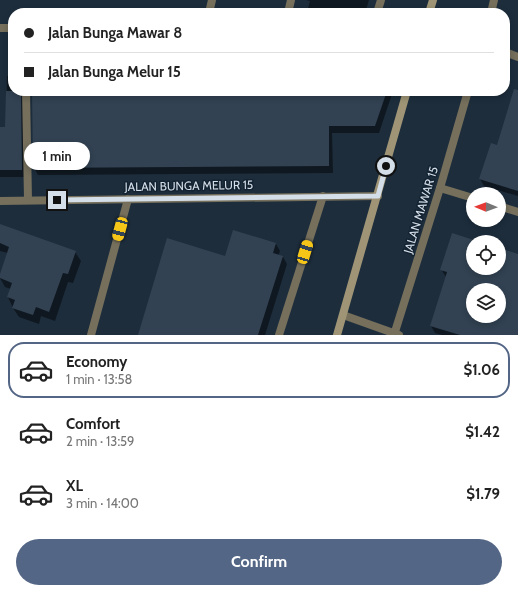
<!DOCTYPE html>
<html lang="en">
<head>
<meta charset="utf-8">
<style>
  body { margin:0; font-family:Cabin,sans-serif; background:#f6f6f6; color:#222; height:100vh; display:flex; flex-direction:column; font-size:15px; white-space:nowrap }
  * { box-sizing:border-box; margin:0 }
  p { font-size:13px; color:#767676 }
  .icon { flex:none; width:22px; height:22px; fill:none; stroke:currentColor; stroke-width:2; stroke-linecap:round; stroke-linejoin:round }
  .map { position:relative; height:335px; overflow:hidden }
  .panel { display:flex; flex-direction:column; background:#fff; flex:1 }
  .panel>* { flex:none }
  .guide { position:absolute; left:8px; top:8px; width:502px; height:88px; border-radius:16px; box-shadow:0 2px 6px #0003; display:grid; align-content:center; height:88px; padding:0 16px; background:#fff }
  .needle { width:26px; rotate:271deg }
  .buttons { position:absolute; left:466px; top:187px; display:grid; gap:8px }
  .buttons a { display:grid; place-items:center; width:40px; height:40px; border-radius:50%; background:#fff; box-shadow:0 2px 6px #0003; font-size:20px }
  .end { position:absolute; width:18px; height:18px; margin:-9px; border:5px solid #d4dee8; background:#111; box-shadow:0 0 0 2px #111 }
  .from { border-radius:50% }
  .bubble { position:absolute; height:28px; border-radius:14px; background:#fff; box-shadow:0 2px 6px #0003; font-size:13px; font-weight:700; line-height:28px; text-align:center }
  .car { position:absolute; width:12px; height:24px; margin:-12px -6px; border-radius:5px; box-shadow:0 0 3px 1px #0007; background:linear-gradient(#f5c518 24%,#345 0 40%,#f5c518 0 76%,#345 0 86%,#f5c518 0) }
  .guide b { display:flex; align-items:center; gap:14px; height:38px; font-size:15px }
  .guide b+b { border-top:1px solid #e0e0e0 }
  .guide i { width:10px; height:10px; background:#222 }
  ul { padding:7px 0 0; list-style:none }
  li { display:flex; align-items:center; gap:12px; height:56px; margin:0 8px 6px; padding:0 8px; border:2px solid transparent; border-radius:16px }
  li div { flex:1 }
  li b { display:block; font-size:15px }
  li em { font-style:normal; font-weight:700 }
  li.on { border-color:#546685 }
  li>.icon { width:36px; height:36px; stroke-width:1.5 }
  .primary-button { display:flex; gap:8px; margin-top:auto; padding:8px 16px }
  .primary-button a { flex:1; height:46px; border-radius:24px; background:#546685; color:#fff; font-size:16px; font-weight:700; line-height:46px; text-align:center }
  .map>svg:first-child { display:block }
  .shadow { fill:#0007; fill-rule:evenodd }
  .building { fill:#324252; fill-rule:evenodd }
  .lines { fill:none; stroke-linecap:round; stroke-linejoin:round }
  .lane { stroke:#756f5c; stroke-width:8 }
  .street { stroke:#756f5c; stroke-width:8 }
  .secondary { stroke:#9f9576; stroke-width:8 }
  .route { stroke:#d4dee8; stroke-width:5 }
  .labels { text-anchor:middle; stroke-width:3; stroke-linejoin:round; paint-order:stroke }
  .street-label { font-size:12px; fill:#d4dee8; stroke:#142332 }
</style>
</head>
<body>
<div class="map">
<svg width="518" height="335" viewBox="0 0 518 335">
  <rect width="100%" height="100%" fill="#1d2d3c"/>
  <g class="shadow">
    <path d="M306 0H369L365 13H307L310 1Z"/>
    <path d="M7 76H13V91H393L379 133H332L333 173 38 175 34 168 33 93H31L27 94 26 177H0V128H6Z"/>
    <path d="M518 101V196L484 186 480 179 497 146Z"/>
    <path d="M0 225 75 252 81 261 73 283 68 282 55 321 41 316 39 324 19 317 13 308 8 297 11 289 5 287 0 278 8 253 0 251Z"/>
    <path d="M452 234 477 242H473V268H499V249L518 255V335H442L435 333 431 326 446 277 441 269ZM473 290H499V316H473Z"/>
    <path d="M276 244 280 251 278 256 283 257 287 264 265 335H139L226 257Z"/>
  </g>
  <g class="building">
    <path d="M514 89 518 90V191L479 179 491 143 497 145Z"/>
    <path d="M6 91H21L22 170H0V127H5Z"/>
    <path d="M32 91H387L375 126H329V166L33 168Z"/>
    <path d="M0 224 76 251 68 274 63 273 49 312 36 307 33 315 12 308 15 300 7 297 12 283 0 278V274L9 247 0 243Z"/>
    <path d="M233 230 276 243 273 253 283 256 258 335H138L167 238 225 256Z"/>
    <path d="M452 233 480 242H473V268H499V248L518 254V335H460L430 326 447 272 440 270ZM473 290H499V316H473Z"/>
  </g>
  <g class="lines">
    <g class="lane">
      <path d="M288 13 291 0"/>
      <path d="M26 91 28 200"/>
    </g>
    <g class="street">
      <path d="M209 13 212 0"/>
      <path d="M377 13 381 0"/>
      <path d="M491 13 494 0"/>
      <path d="M0 28H13"/>
      <path d="M505 52 518 57"/>
      <path d="M440 188 473 198"/>
      <path d="M0 201 378 196"/>
      <path d="M499 206 518 212"/>
      <path d="M343 315 399 335"/>
      <path d="M91 335 128 199"/>
      <path d="M279 335 323 196"/>
      <path d="M394 335 440 188 468 91"/>
    </g>
    <g class="secondary">
      <path d="M429 13 433 0"/>
      <path d="M337 335 407 91"/>
    </g>
  </g>
  <g class="lines">
    <path class="route" d="M57 200 378 196 386 166"/>
  </g>
  <g class="labels">
    <g class="street-label">
      <text transform="translate(189 186) rotate(-1)" y="4">JALAN BUNGA MELUR 15</text>
      <text transform="translate(421 210) rotate(-73)" y="4">JALAN MAWAR 15</text>
    </g>
  </g>
</svg>
<div class="buttons">
<a><svg class="needle" viewBox="-14 -14 28 28"><path d="M0-13l5 13h-10z" fill="#e53935"/><path d="M0 13l5-13h-10z" fill="#767676"/></svg></a>
<a><svg class="icon" aria-label="locate" viewBox="0 0 24 24"><circle cx="12" cy="12" r="6"/><path d="M12 2v4M12 18v4M2 12h4M18 12h4"/></svg></a>
<a><svg class="icon" aria-label="layers" viewBox="0 0 24 24"><path d="M12 4l9 5-9 5-9-5zM3 14l9 5 9-5"/></svg></a>
</div>
<i class="end from" style="left:386px;top:166px"></i>
<i class="end" style="left:57px;top:200px"></i>
<div class="bubble" style="left:24px;top:142px;width:66px">1 min</div>
<i class="car" style="left:120px;top:229px;rotate:195deg"></i>
<i class="car" style="left:305px;top:252px;rotate:17deg"></i>
<div class="guide">
<b><i class="from"></i>Jalan Bunga Mawar 8</b>
<b><i></i>Jalan Bunga Melur 15</b>
</div>
</div>
<section class="panel">
<ul>
<li class="on"><svg class="icon" aria-label="car" viewBox="0 0 24 24"><path d="M5 17H2v-5l4-1 3-4h7l3 4 3 1v5h-3M9 17h6M6 11h13"/><circle cx="7" cy="17" r="2"/><circle cx="17" cy="17" r="2"/></svg><div><b>Economy</b><p>1 min · 13:58</p></div><em>$1.06</em></li>
<li><svg class="icon" aria-label="car" viewBox="0 0 24 24"><path d="M5 17H2v-5l4-1 3-4h7l3 4 3 1v5h-3M9 17h6M6 11h13"/><circle cx="7" cy="17" r="2"/><circle cx="17" cy="17" r="2"/></svg><div><b>Comfort</b><p>2 min · 13:59</p></div><em>$1.42</em></li>
<li><svg class="icon" aria-label="car" viewBox="0 0 24 24"><path d="M5 17H2v-5l4-1 3-4h7l3 4 3 1v5h-3M9 17h6M6 11h13"/><circle cx="7" cy="17" r="2"/><circle cx="17" cy="17" r="2"/></svg><div><b>XL</b><p>3 min · 14:00</p></div><em>$1.79</em></li>
</ul>
<div class="primary-button"><a>Confirm</a></div>
</section>
</body>
</html>
